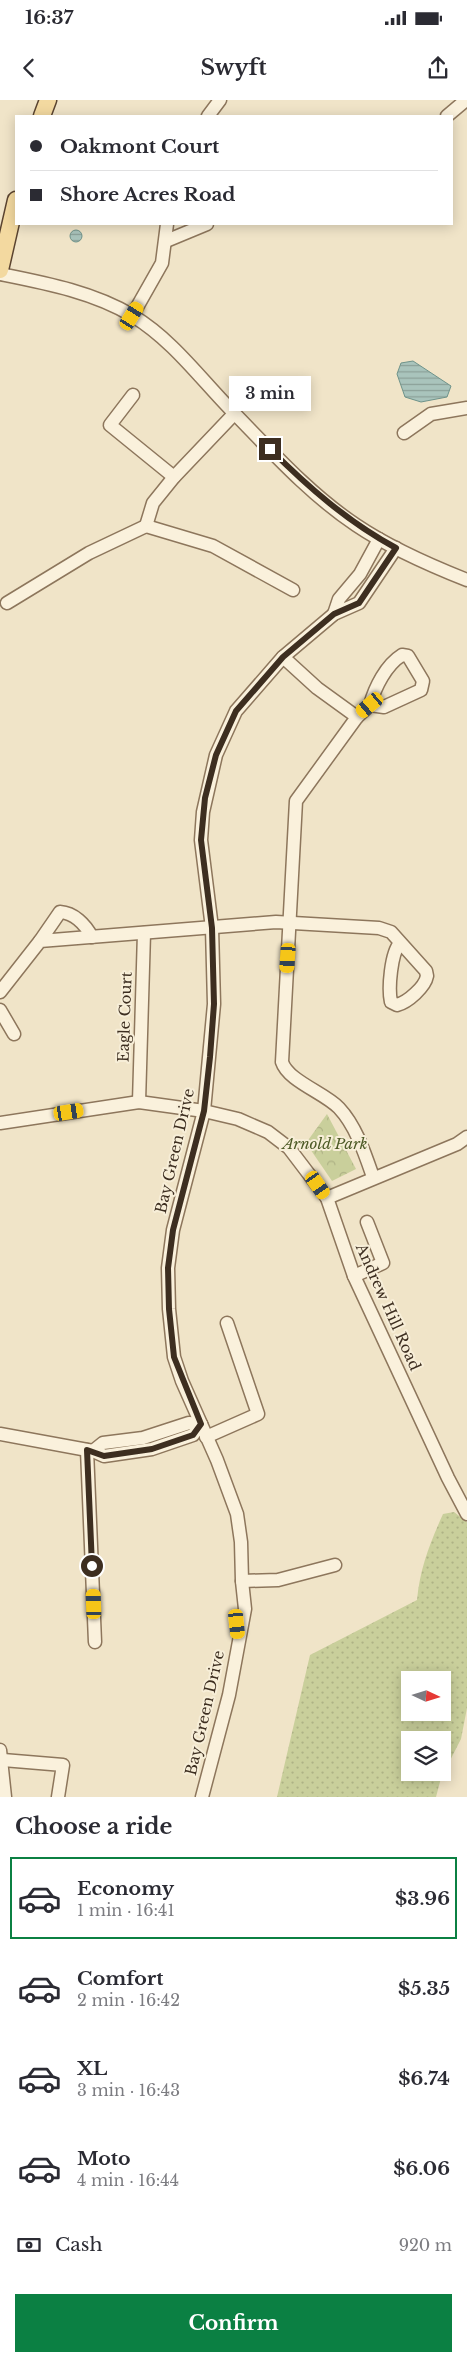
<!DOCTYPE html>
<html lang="en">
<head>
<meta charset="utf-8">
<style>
  body { margin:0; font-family:"Libre Baskerville",serif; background:#f2f2f3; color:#2b2b33; height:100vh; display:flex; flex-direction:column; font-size:19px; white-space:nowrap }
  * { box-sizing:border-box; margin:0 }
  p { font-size:16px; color:#7c7c81 }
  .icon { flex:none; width:28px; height:28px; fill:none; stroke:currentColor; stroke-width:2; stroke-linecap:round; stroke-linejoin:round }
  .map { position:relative; height:1697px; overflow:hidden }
  .sheet { display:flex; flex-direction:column; background:#fff; flex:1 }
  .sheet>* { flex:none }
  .top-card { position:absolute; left:15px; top:15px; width:438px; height:110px; border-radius:0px; box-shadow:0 2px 12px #0003; display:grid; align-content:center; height:110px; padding:0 15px; background:#fff }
  .needle { width:32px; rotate:94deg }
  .tools { position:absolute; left:401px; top:1571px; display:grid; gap:10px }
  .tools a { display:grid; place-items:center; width:50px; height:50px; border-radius:0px; background:#fff; box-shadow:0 2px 12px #0003; font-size:25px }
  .end { position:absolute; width:22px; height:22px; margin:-11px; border:6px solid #3d2e20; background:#fff; box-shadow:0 0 0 2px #fff }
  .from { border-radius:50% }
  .bubble { position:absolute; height:35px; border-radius:0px; background:#fff; box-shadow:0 2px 12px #0003; font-size:16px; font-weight:700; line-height:35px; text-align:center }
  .car { position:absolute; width:15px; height:30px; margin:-15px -8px; border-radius:6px; box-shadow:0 0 4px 1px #0007; background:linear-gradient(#f5c518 24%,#345 0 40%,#f5c518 0 76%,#345 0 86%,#f5c518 0) }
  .top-card b { display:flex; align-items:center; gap:18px; height:48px; font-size:19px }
  .top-card b+b { border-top:1px solid #e1e1e2 }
  .top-card i { width:12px; height:12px; background:#2b2b33 }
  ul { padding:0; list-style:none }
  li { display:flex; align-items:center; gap:15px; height:82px; margin:0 10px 8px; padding:0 5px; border:2px solid transparent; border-radius:0px }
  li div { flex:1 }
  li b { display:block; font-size:19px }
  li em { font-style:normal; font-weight:700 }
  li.selected { border-color:#0b8043 }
  li>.icon { width:45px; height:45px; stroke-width:1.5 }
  h2 { padding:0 15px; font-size:22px; line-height:60px }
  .pay { display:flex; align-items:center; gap:12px; height:55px; padding:0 15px; font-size:19px }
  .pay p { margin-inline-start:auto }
  .action { display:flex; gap:10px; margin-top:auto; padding:10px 15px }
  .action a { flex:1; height:58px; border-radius:0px; background:#0b8043; color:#fff; font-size:20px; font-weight:700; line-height:58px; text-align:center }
  .status { display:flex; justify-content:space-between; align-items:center; height:35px; padding:0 25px; background:#fff; direction:ltr }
  .status svg { height:14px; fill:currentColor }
  header { display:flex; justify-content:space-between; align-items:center; height:65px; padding:0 15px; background:#fff; font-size:22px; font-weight:700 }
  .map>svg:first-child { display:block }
  .grass { fill:url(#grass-dots); fill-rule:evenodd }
  .park { fill:url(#park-crowns) }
  .water { fill:url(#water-rules); stroke:#6f938a }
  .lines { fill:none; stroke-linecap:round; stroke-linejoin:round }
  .minor-casing { stroke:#8d765c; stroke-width:15 }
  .major-casing { stroke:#5b4430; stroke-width:19 }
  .minor { stroke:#faf1dc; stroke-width:12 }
  .major { stroke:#f3d9a0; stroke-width:16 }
  .route { stroke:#3d2e20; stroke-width:6 }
  .labels { text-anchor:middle; stroke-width:4; stroke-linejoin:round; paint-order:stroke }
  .street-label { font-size:15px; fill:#3d2e20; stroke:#f7eed8 }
  .park-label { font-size:15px; font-style:italic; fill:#4d5a26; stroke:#f7eed8 }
</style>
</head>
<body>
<div class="status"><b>16:37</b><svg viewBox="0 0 49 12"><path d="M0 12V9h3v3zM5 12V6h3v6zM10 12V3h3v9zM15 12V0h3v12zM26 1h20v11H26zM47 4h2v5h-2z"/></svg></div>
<header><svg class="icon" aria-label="back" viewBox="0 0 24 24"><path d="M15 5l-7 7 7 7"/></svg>Swyft<svg class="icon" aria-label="share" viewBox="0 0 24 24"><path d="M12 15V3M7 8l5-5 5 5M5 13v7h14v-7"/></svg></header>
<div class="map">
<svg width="467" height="1697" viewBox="0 0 467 1697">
  <defs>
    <pattern id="grass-dots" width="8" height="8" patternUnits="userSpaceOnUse" patternTransform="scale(1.25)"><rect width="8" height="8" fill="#c9cf9b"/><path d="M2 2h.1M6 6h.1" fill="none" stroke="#aeb285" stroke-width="1.8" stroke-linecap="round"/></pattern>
    <pattern id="park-crowns" width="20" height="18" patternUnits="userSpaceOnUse" patternTransform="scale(1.25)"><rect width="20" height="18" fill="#c9cf9b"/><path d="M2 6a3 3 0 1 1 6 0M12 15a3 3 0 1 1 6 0" fill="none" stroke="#aeb285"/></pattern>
    <pattern id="water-rules" width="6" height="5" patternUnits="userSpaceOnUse" patternTransform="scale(1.25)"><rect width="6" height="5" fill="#a9c4bc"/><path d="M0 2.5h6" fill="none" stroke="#8ba098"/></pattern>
  </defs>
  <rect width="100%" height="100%" fill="#f0e4c8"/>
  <path class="grass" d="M454 1412 467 1422V1608L461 1639 441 1678 436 1697H277L310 1555 417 1500C420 1468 430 1443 443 1414ZM410 1580H442V1612H410ZM410 1640H442V1672H410Z"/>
  <path class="park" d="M327 1014 356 1069 332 1081 306 1043Z"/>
  <g class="water">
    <circle cx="76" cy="136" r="6"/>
    <path d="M413 261 451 286 447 297 421 302 405 297 397 274 401 263Z"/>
  </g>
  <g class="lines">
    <g class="minor-casing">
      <g id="minor">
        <path d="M208 16 220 0"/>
        <path d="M447 16 466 0"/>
        <path d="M166 141 207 124"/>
        <path d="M0 174C45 183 93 192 133 216 174 241 202 281 236 315 273 353 311 395 356 425 390 448 429 465 467 480"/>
        <path d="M132 216 162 163 167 124"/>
        <path d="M133 295 110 325 174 377"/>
        <path d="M404 333 431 314 467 308"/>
        <path d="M146 426 213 446 293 490"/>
        <path d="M146 426 153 403 174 377 234 314"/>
        <path d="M7 503 89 453 146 426"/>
        <path d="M334 514 339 499 360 474 379 439"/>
        <path d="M283 557 317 588 357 617 296 701 282 962C288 981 325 993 339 1008 356 1026 365 1054 373 1077"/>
        <path d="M357 617 370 605 384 607 421 590 423 581 408 556 402 555C386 565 375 587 370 605"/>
        <path d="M40 841 60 812C74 813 85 824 92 837"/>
        <path d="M0 892 40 841 276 822 379 828 391 832 426 871 427 876C425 887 408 902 397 905L391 902C388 888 391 853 400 843"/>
        <path d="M0 910 14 934"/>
        <path d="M139 1002 144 833"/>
        <path d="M0 1023 139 1002 204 1011 238 1019 268 1032 289 1048 327 1098 354 1176 448 1378 467 1414"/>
        <path d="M327 1098 457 1044 467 1037"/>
        <path d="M354 1176 383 1163 367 1122"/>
        <path d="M0 1334 93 1351 104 1356 152 1349 193 1335 201 1324"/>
        <path d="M206 1337 258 1314 227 1223"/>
        <path d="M87 1350 95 1542"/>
        <path d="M93 1351 103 1343 143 1338 189 1323 201 1324"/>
        <path d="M242 1481 278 1480 335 1465"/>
        <path d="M0 1650 5 1697"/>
        <path d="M3 1660 63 1665 58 1697"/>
        <path d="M202 1697 229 1595 245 1509 242 1481 241 1442 237 1414 217 1360 182 1281 174 1257 169 1209 168 1168 173 1130 204 1011 214 904 212 828 201 740 203 712 216 655 236 611 283 557 334 514 359 503 396 448"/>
      </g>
    </g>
    <g class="major-casing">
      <g id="major">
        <path d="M42 16 48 0"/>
        <path d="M0 170 16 100"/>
      </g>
    </g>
    <use href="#minor" class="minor"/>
    <use href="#major" class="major"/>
  </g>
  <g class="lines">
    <path class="route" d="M92 1466 87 1350 104 1356 152 1349 193 1335 201 1324 174 1257 169 1209 168 1168 173 1130 204 1011 210 957 214 904 212 828 201 740 205 698 216 655 236 611 283 557 334 514 359 503 396 448C348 422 308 387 270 349"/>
  </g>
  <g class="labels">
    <g class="street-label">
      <text transform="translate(125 917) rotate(-88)" y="5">Eagle Court</text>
      <text transform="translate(175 1051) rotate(-77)" y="5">Bay Green Drive</text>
      <text transform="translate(388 1207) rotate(66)" y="5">Andrew Hill Road</text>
      <text transform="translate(205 1613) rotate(-77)" y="5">Bay Green Drive</text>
    </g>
    <g class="park-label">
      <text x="325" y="1049">Arnold Park</text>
    </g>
  </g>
</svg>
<div class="tools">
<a><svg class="needle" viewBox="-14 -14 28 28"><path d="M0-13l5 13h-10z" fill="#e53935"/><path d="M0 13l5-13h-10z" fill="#7c7c81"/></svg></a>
<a><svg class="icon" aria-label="layers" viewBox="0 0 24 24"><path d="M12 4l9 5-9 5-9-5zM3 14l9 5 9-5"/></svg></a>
</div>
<i class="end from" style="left:92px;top:1466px"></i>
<i class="end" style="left:270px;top:349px"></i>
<div class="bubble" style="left:229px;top:276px;width:82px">3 min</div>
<i class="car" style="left:132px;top:216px;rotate:32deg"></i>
<i class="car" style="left:370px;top:605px;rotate:230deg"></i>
<i class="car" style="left:288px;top:858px;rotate:184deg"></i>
<i class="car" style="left:69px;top:1012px;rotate:81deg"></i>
<i class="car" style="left:318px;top:1085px;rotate:145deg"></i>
<i class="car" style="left:94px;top:1504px;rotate:358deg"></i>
<i class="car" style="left:237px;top:1524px;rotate:174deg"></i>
<div class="top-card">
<b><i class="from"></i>Oakmont Court</b>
<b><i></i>Shore Acres Road</b>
</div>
</div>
<section class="sheet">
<h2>Choose a ride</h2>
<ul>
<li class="selected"><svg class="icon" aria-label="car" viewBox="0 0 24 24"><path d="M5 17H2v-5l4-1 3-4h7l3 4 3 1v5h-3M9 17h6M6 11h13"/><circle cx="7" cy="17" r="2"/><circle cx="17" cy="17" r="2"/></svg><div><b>Economy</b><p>1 min · 16:41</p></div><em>$3.96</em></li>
<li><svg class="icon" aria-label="car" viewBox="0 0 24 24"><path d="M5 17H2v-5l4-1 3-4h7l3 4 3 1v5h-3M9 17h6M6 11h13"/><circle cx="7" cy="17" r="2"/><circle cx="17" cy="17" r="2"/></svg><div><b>Comfort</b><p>2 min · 16:42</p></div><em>$5.35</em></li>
<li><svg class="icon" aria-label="car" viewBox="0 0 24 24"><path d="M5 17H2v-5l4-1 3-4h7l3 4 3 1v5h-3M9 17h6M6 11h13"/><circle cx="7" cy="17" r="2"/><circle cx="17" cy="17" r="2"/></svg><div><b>XL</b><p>3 min · 16:43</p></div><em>$6.74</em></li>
<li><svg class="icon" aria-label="car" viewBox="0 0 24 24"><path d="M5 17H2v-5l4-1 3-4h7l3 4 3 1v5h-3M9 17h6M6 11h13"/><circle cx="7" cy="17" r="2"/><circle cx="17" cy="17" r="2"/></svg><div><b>Moto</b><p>4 min · 16:44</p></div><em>$6.06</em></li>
</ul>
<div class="pay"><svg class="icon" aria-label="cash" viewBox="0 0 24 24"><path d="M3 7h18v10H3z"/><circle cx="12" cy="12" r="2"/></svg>Cash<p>920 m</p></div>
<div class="action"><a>Confirm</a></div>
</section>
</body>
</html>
